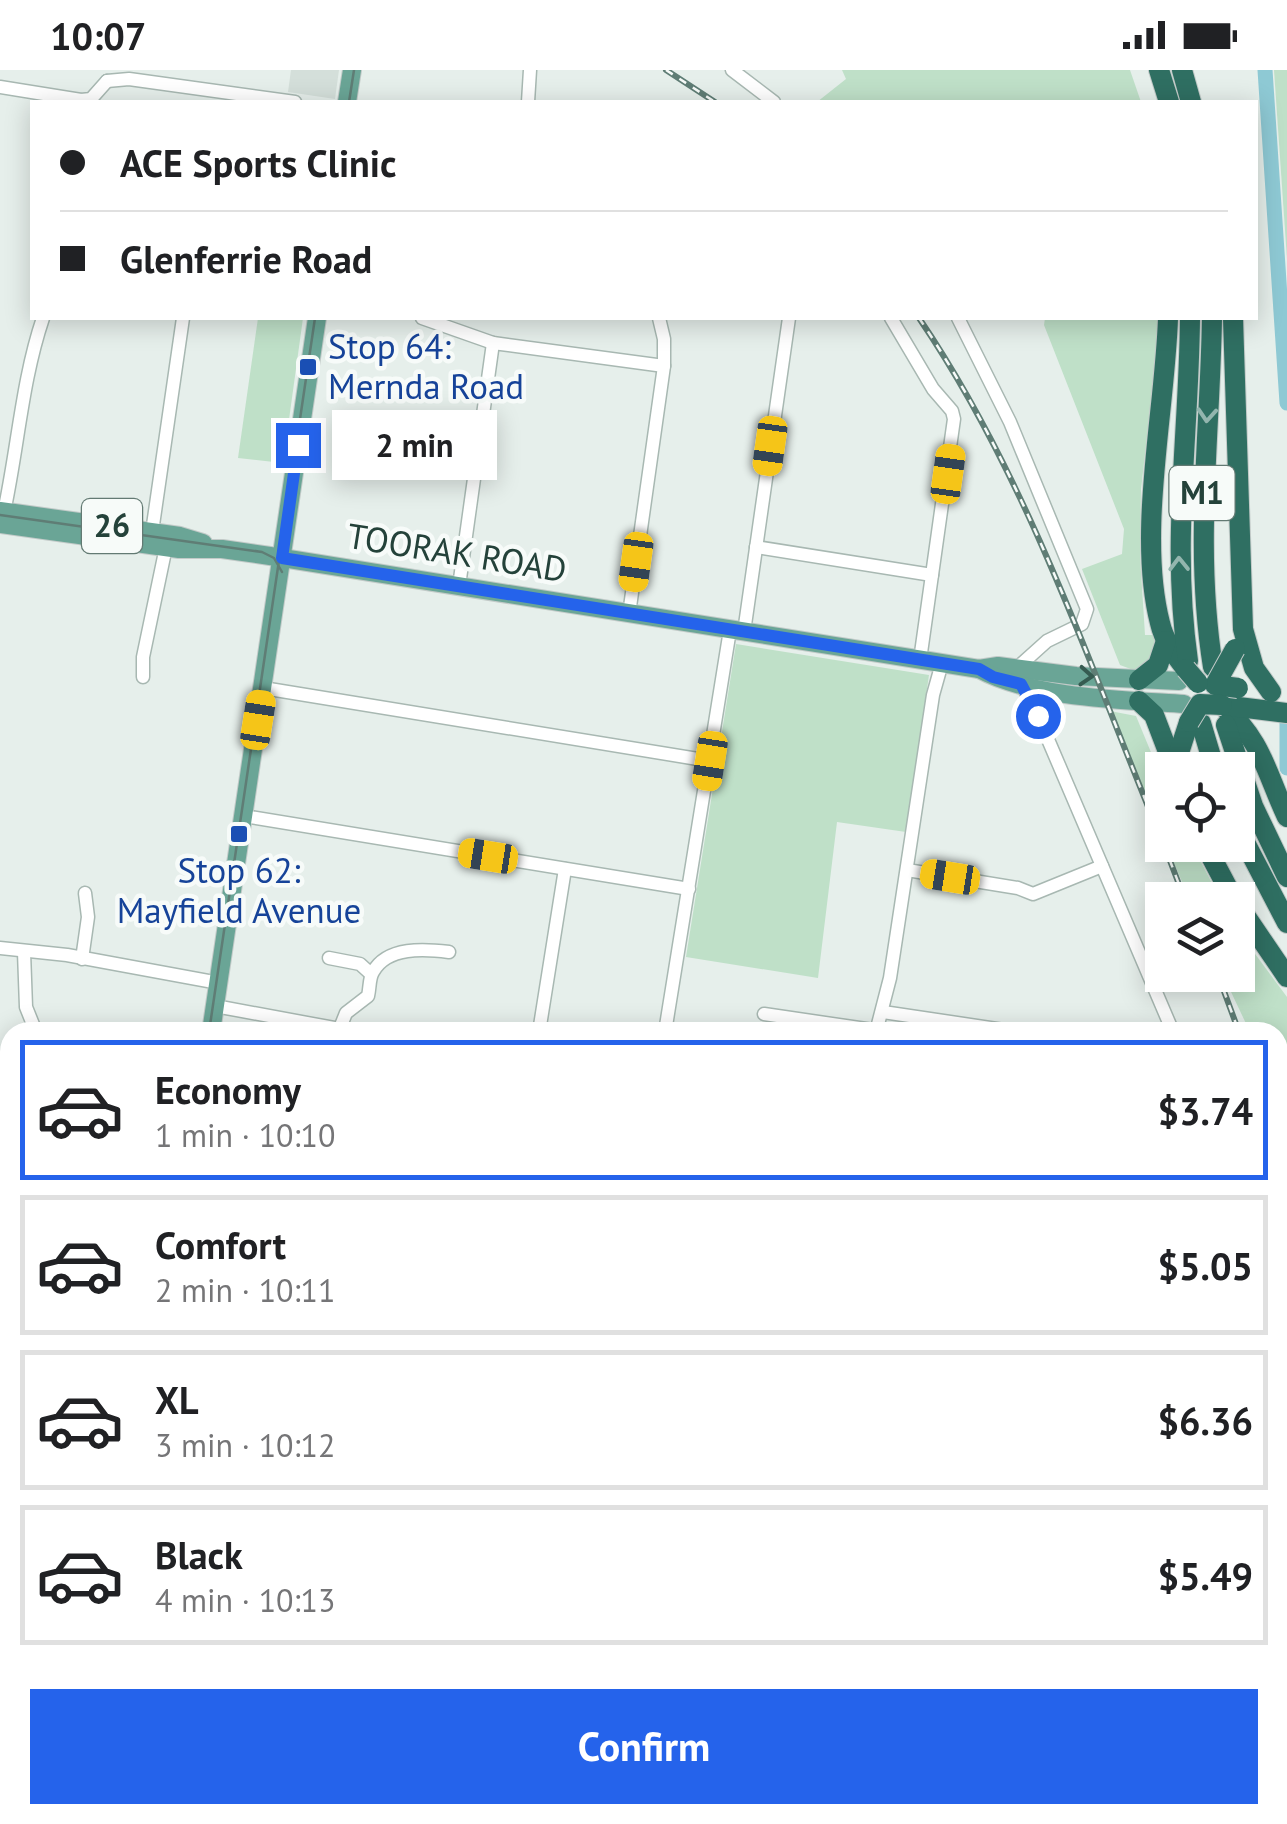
<!DOCTYPE html>
<html lang="en">
<head>
<meta charset="utf-8">
<style>
  body { margin:0; font-family:"PT Sans",sans-serif; background:#f2f2f2; color:#202124; height:100vh; display:flex; flex-direction:column; font-size:38px; white-space:nowrap }
  * { box-sizing:border-box; margin:0 }
  p { font-size:32px; color:#757577 }
  .icon { flex:none; width:55px; height:55px; fill:none; stroke:currentColor; stroke-width:2; stroke-linecap:round; stroke-linejoin:round }
  .map { position:relative; flex:1; overflow:hidden }
  .panel { position:absolute; left:0px; top:952px; width:1288px; height:802px; display:flex; flex-direction:column; background:#fff; border-radius:30px 30px 0 0; box-shadow:0 5px 25px #0003 }
  .panel>* { flex:none }
  .hud { position:absolute; left:30px; top:30px; width:1228px; height:220px; border-radius:0px; box-shadow:0 5px 25px #0003; display:grid; align-content:center; height:220px; padding:0 30px; background:#fff }
  .tools { position:absolute; left:1145px; top:682px; display:grid; gap:20px }
  .tools a { display:grid; place-items:center; width:110px; height:110px; border-radius:0px; background:#fff; box-shadow:0 5px 25px #0003; font-size:50px }
  .end { position:absolute; width:45px; height:45px; margin:-22px; border:12px solid #2563eb; background:#fff; box-shadow:0 0 0 5px #fff }
  .from { border-radius:50% }
  .bubble { position:absolute; height:70px; border-radius:0px; background:#fff; box-shadow:0 5px 25px #0003; font-size:32px; font-weight:700; line-height:70px; text-align:center }
  .car { position:absolute; width:30px; height:60px; margin:-30px -15px; border-radius:12px; box-shadow:0 0 8px 2px #0007; background:linear-gradient(#f5c518 24%,#345 0 40%,#f5c518 0 76%,#345 0 86%,#f5c518 0) }
  .hud b { display:flex; align-items:center; gap:35px; height:95px; font-size:38px }
  .hud b+b { border-top:2px solid #e0e0e0 }
  .hud i { width:25px; height:25px; background:#202124 }
  ul { padding:18px 0 0; list-style:none }
  li { display:flex; align-items:center; gap:30px; height:140px; margin:0 20px 15px; padding:0 10px; border:5px solid #e0e0e0; border-radius:0px }
  li div { flex:1 }
  li b { display:block; font-size:38px }
  li em { font-style:normal; font-weight:700 }
  li.selected { border-color:#2563eb }
  li>.icon { width:90px; height:90px; stroke-width:1.5 }
  .button { display:flex; gap:20px; margin-top:auto; padding:20px 30px }
  .button a { flex:1; height:115px; border-radius:0px; background:#2563eb; color:#fff; font-size:40px; font-weight:700; line-height:115px; text-align:center }
  .status { display:flex; justify-content:space-between; align-items:center; height:70px; padding:0 50px; background:#fff; direction:ltr }
  .status svg { height:28px; fill:currentColor }
  .map>svg:first-child { display:block }
  .built { fill:#d4dfda }
  .green { fill:#bfe0c8 }
  .lines { fill:none; stroke-linecap:round; stroke-linejoin:round }
  .river { stroke:#8ec9d4; stroke-width:15 }
  .minor-casing { stroke:#a8b8b2; stroke-width:15 }
  .major-casing { stroke:#c2cac8; stroke-width:20 }
  .highway-casing { stroke:#c2cac8; stroke-width:22 }
  .minor { stroke:#fff; stroke-width:12 }
  .major { stroke:#6aa596; stroke-width:18 }
  .highway { stroke:#2f6f62; stroke-width:20 }
  .tram { stroke:#5f7d75; stroke-width:2.5 }
  .rail-casing { stroke:#5f7d75; stroke-width:6 }
  .rail { stroke:#f7fbf9; stroke-width:2.5; stroke-dasharray:8; stroke-linecap:butt }
  .highway-bridge-casing { stroke:#c2cac8; stroke-width:22; stroke-linecap:butt }
  .highway-bridge { stroke:#2f6f62; stroke-width:20 }
  .oneway { stroke:#93b5ae }
  .oneway2 { stroke:#365b51 }
  .route { stroke:#2563eb; stroke-width:12 }
  .transit-dot { fill:#1a4fb4; stroke:#f7fbf9; stroke-width:4 }
  .labels { text-anchor:middle; stroke-width:9; stroke-linejoin:round; paint-order:stroke }
  .shield { fill:#f7fbf9; stroke:#637a73; stroke-width:2.5 }
  .shield-label { font-size:32px; font-weight:bold; fill:#24423a }
  .transit-label { font-size:35px; fill:#164399; stroke:#f7fbf9; text-anchor:start }
  .street-label { font-size:35px; fill:#24423a; stroke:#f7fbf9 }
</style>
</head>
<body>
<div class="status"><b>10:07</b><svg viewBox="0 0 49 12"><path d="M0 12V9h3v3zM5 12V6h3v6zM10 12V3h3v9zM15 12V0h3v12zM26 1h20v11H26zM47 4h2v5h-2z"/></svg></div>
<div class="map">
<svg width="1287" height="1754" viewBox="0 0 1287 1754">
  <rect width="100%" height="100%" fill="#e6efeb"/>
  <g class="built">
    <path d="M291 0H339L335 29 288 22Z"/>
    <path d="M1105 1745H1222L1221 1754H1104Z"/>
  </g>
  <g class="green">
    <path d="M842 0H1130L1141 32H817L846 9Z"/>
    <path d="M1274 0H1287V189Z"/>
    <path d="M258 248H303L283 393 238 388Z"/>
    <path d="M1045 248H1160L1141 420 1140 486 1145 565H1156L1157 584 1136 601 1120 595 1082 499 1122 484 1124 459 1044 255Z"/>
    <path d="M736 574 929 605 906 762 837 752 818 908 686 887Z"/>
    <path d="M1110 641 1136 646 1162 709V767Z"/>
    <path d="M1166 775H1192L1221 830H1190Z"/>
    <path d="M1238 861 1287 927V1041L1278 1021V962H1250L1223 905H1238Z"/>
  </g>
  <g class="lines">
    <g class="river">
      <path d="M1265 0 1287 333"/>
      <path d="M1287 644V698"/>
    </g>
    <g class="minor-casing">
      <g id="minor">
        <path d="M732 0 774 32"/>
        <path d="M107 11 129 9 295 32"/>
        <path d="M0 17 81 30 91 29 107 11"/>
        <path d="M528 32 530 0"/>
        <path d="M422 248 493 273 664 296"/>
        <path d="M891 248 933 319 952 341 954 349 920 590"/>
        <path d="M958 248 1010 352 1087 539 1082 554 1047 571 1017 598"/>
        <path d="M4 442C18 377 22 310 43 248"/>
        <path d="M152 462 183 248"/>
        <path d="M756 477 932 505"/>
        <path d="M459 516 493 273"/>
        <path d="M629 544 664 296V269L659 248"/>
        <path d="M744 562 789 248"/>
        <path d="M143 607V587L166 477"/>
        <path d="M1021 613 1038 646 1173 962"/>
        <path d="M263 618 710 691"/>
        <path d="M244 746 689 819"/>
        <path d="M907 800 1018 818 1033 824 1102 796"/>
        <path d="M172 841 229 847"/>
        <path d="M0 878 67 885 219 913"/>
        <path d="M24 882 26 937 36 962"/>
        <path d="M329 888 360 894 371 904"/>
        <path d="M82 889 88 847 85 823"/>
        <path d="M215 936 356 962"/>
        <path d="M883 942 1018 962"/>
        <path d="M764 944 880 961"/>
        <path d="M340 958 346 943 368 926C370 918 369 908 373 902 387 876 425 879 449 882"/>
        <path d="M539 962 565 799"/>
        <path d="M665 962 730 560"/>
        <path d="M876 962 890 908 933 625 942 593"/>
        <path d="M0 1156 10 1158"/>
        <path d="M1278 1157 1287 1171"/>
        <path d="M1278 1187 1287 1185"/>
        <path d="M0 1302 10 1303"/>
        <path d="M1278 1419 1287 1420"/>
        <path d="M0 1448 10 1450"/>
        <path d="M1278 1500 1287 1448"/>
        <path d="M108 1745 142 1754"/>
        <path d="M357 1754 358 1745"/>
        <path d="M651 1754 652 1745"/>
        <path d="M819 1754 820 1745"/>
        <path d="M1098 1754 1100 1745"/>
        <path d="M1236 1754 1238 1745"/>
      </g>
    </g>
    <g class="major-casing">
      <g id="major">
        <path d="M347 32 352 0"/>
        <path d="M0 441 180 466 203 473"/>
        <path d="M0 454 179 479H222L270 486 979 599 998 596 1076 606 1179 611"/>
        <path d="M979 599C1031 628 1125 630 1184 634"/>
        <path d="M211 962 317 248"/>
        <path d="M0 1601 10 1603"/>
        <path d="M859 1745 912 1754"/>
        <path d="M95 1754 96 1745"/>
      </g>
    </g>
    <g class="highway-casing">
      <g id="highway">
        <path d="M1159 0 1169 32"/>
        <path d="M1182 0 1191 32"/>
        <path d="M1168 248C1165 342 1137 463 1160 553 1164 571 1175 585 1186 599"/>
        <path d="M1212 248C1210 367 1194 478 1213 597"/>
        <path d="M1233 248 1243 559 1254 598 1271 622"/>
        <path d="M1188 591C1171 472 1189 366 1190 248"/>
        <path d="M1139 610 1158 595 1166 571"/>
        <path d="M1139 631 1154 645 1175 700"/>
        <path d="M1222 635C1263 672 1265 700 1287 747"/>
        <path d="M1222 635 1287 643"/>
        <path d="M1201 653 1215 700"/>
        <path d="M1226 655 1253 736 1287 807"/>
        <path d="M1174 698 1189 652"/>
        <path d="M1238 759 1287 853"/>
        <path d="M1205 775 1234 830"/>
        <path d="M1238 835 1287 907"/>
      </g>
    </g>
    <use href="#minor" class="minor"/>
    <use href="#major" class="major"/>
    <use href="#highway" class="highway"/>
    <g class="tram">
      <path d="M349 32 354 0"/>
      <path d="M0 445 262 482 274 488 282 502"/>
      <path d="M209 962 315 248"/>
      <path d="M0 1603 10 1605"/>
      <path d="M870 1745 925 1754"/>
      <path d="M93 1754 94 1745"/>
    </g>
    <g class="rail-casing">
      <g id="rail">
        <path d="M666 0 715 32"/>
        <path d="M919 248C1027 407 1089 594 1162 771"/>
        <path d="M1164 775 1185 830"/>
        <path d="M1218 905 1239 962"/>
        <path d="M1278 1066 1287 1082"/>
      </g>
    </g>
    <use href="#rail" class="rail"/>
    <g class="highway-bridge-casing">
      <g id="highway-bridge">
        <path d="M1235 579 1215 615 1238 618"/>
        <path d="M1186 599 1198 613"/>
        <path d="M1189 652 1200 634 1222 635"/>
      </g>
    </g>
    <use href="#highway-bridge" class="highway-bridge"/>
  </g>
  <defs><path id="oneway-chevron" d="M-2-3.5L2.5 0L-2 3.5" fill="none" stroke-width="1.6" stroke-linecap="round" stroke-linejoin="round" transform="scale(2.5)"/></defs>
  <g class="oneway">
    <use href="#oneway-chevron" transform="translate(1207 345) rotate(94)"/>
    <use href="#oneway-chevron" transform="translate(1179 494) rotate(-91)"/>
  </g>
  <use class="oneway2" href="#oneway-chevron" transform="translate(1086 606) rotate(4)"/>
  <g class="lines">
    <path class="route" d="M298 375 282 488 979 599 993 607 1021 614 1038 646"/>
  </g>
  <g class="transit-dot">
    <rect x="298" y="287" width="20" height="20" rx="5"/>
    <rect x="229" y="754" width="20" height="20" rx="5"/>
  </g>
  <g class="labels">
    <g class="shield">
      <rect x="1169.5" y="396" width="65" height="54" rx="8"/>
      <rect x="82" y="429" width="60" height="54" rx="8"/>
    </g>
    <g class="shield-label">
      <text x="1202" y="434">M1</text>
      <text x="112" y="467">26</text>
    </g>
    <g class="transit-label">
      <text x="328" y="289">Stop 64:<tspan x="328" dy="40">Mernda Road</tspan></text>
      <text x="239" y="813" text-anchor="middle">Stop 62:<tspan x="239" dy="40">Mayfield Avenue</tspan></text>
    </g>
    <g class="street-label">
      <text transform="translate(457 483) rotate(9)" y="12">TOORAK ROAD</text>
    </g>
  </g>
</svg>
<div class="tools">
<a><svg class="icon" aria-label="locate" viewBox="0 0 24 24"><circle cx="12" cy="12" r="6"/><path d="M12 2v4M12 18v4M2 12h4M18 12h4"/></svg></a>
<a><svg class="icon" aria-label="layers" viewBox="0 0 24 24"><path d="M12 4l9 5-9 5-9-5zM3 14l9 5 9-5"/></svg></a>
</div>
<i class="end from" style="left:1038px;top:646px"></i>
<i class="end" style="left:298px;top:375px"></i>
<div class="bubble" style="left:332px;top:340px;width:165px">2 min</div>
<i class="car" style="left:770px;top:376px;rotate:188deg"></i>
<i class="car" style="left:948px;top:404px;rotate:8deg"></i>
<i class="car" style="left:636px;top:492px;rotate:188deg"></i>
<i class="car" style="left:258px;top:650px;rotate:9deg"></i>
<i class="car" style="left:710px;top:691px;rotate:189deg"></i>
<i class="car" style="left:488px;top:786px;rotate:279deg"></i>
<i class="car" style="left:950px;top:807px;rotate:279deg"></i>
<div class="hud">
<b><i class="from"></i>ACE Sports Clinic</b>
<b><i></i>Glenferrie Road</b>
</div>
<section class="panel">
<ul>
<li class="selected"><svg class="icon" aria-label="car" viewBox="0 0 24 24"><path d="M5 17H2v-5l4-1 3-4h7l3 4 3 1v5h-3M9 17h6M6 11h13"/><circle cx="7" cy="17" r="2"/><circle cx="17" cy="17" r="2"/></svg><div><b>Economy</b><p>1 min · 10:10</p></div><em>$3.74</em></li>
<li><svg class="icon" aria-label="car" viewBox="0 0 24 24"><path d="M5 17H2v-5l4-1 3-4h7l3 4 3 1v5h-3M9 17h6M6 11h13"/><circle cx="7" cy="17" r="2"/><circle cx="17" cy="17" r="2"/></svg><div><b>Comfort</b><p>2 min · 10:11</p></div><em>$5.05</em></li>
<li><svg class="icon" aria-label="car" viewBox="0 0 24 24"><path d="M5 17H2v-5l4-1 3-4h7l3 4 3 1v5h-3M9 17h6M6 11h13"/><circle cx="7" cy="17" r="2"/><circle cx="17" cy="17" r="2"/></svg><div><b>XL</b><p>3 min · 10:12</p></div><em>$6.36</em></li>
<li><svg class="icon" aria-label="car" viewBox="0 0 24 24"><path d="M5 17H2v-5l4-1 3-4h7l3 4 3 1v5h-3M9 17h6M6 11h13"/><circle cx="7" cy="17" r="2"/><circle cx="17" cy="17" r="2"/></svg><div><b>Black</b><p>4 min · 10:13</p></div><em>$5.49</em></li>
</ul>
<div class="button"><a>Confirm</a></div>
</section>
</div>
</body>
</html>
